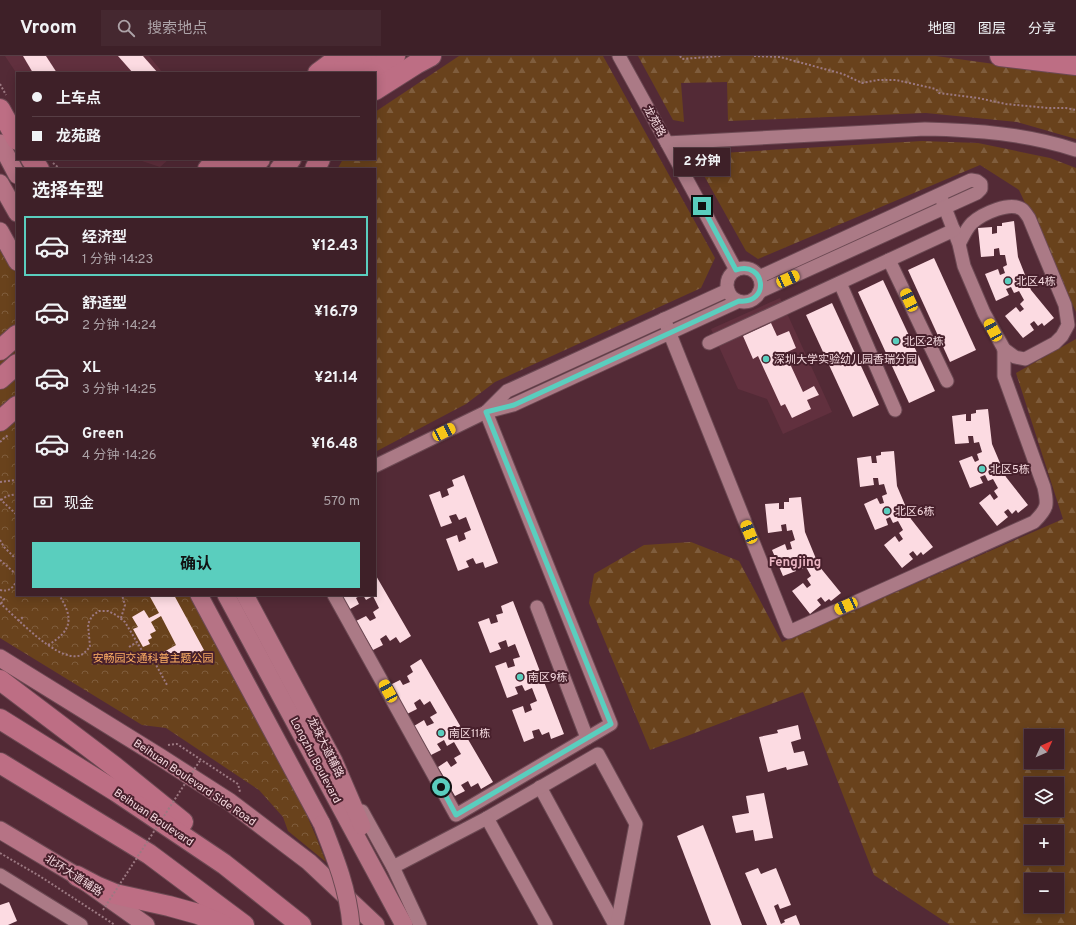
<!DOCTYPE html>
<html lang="zh">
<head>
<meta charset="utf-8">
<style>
  body { margin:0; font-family:Overpass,"Noto Sans SC",sans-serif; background:#452830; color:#f1f3f6; height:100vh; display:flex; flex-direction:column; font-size:15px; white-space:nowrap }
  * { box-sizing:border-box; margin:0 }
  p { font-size:13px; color:#ada3a8 }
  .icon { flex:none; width:22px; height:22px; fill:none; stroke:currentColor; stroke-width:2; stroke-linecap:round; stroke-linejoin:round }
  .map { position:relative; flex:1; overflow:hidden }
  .side { position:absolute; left:16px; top:112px; width:360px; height:428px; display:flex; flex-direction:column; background:#3e2028; border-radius:0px; box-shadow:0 2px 10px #0003,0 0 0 1px #573e45 }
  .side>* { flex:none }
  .hud { position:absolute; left:16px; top:16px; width:360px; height:88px; border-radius:0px; box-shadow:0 2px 10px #0003,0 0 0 1px #573e45; display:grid; align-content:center; height:88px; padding:0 16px; background:#3e2028 }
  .needle { width:26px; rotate:45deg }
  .fabs { position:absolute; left:1024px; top:673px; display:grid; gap:8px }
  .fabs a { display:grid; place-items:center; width:40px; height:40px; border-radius:0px; background:#3e2028; box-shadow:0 2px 10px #0003,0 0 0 1px #573e45; font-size:20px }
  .end { position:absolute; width:18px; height:18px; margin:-9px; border:5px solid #5acebe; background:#111; box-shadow:0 0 0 2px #111 }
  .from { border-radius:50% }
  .bubble { position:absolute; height:28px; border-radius:0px; background:#3e2028; box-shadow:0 2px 10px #0003,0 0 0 1px #573e45; font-size:13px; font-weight:700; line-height:28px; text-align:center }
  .car { position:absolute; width:12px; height:24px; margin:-12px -6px; border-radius:5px; box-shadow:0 0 3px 1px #0007; background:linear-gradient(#f5c518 24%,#345 0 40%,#f5c518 0 76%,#345 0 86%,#f5c518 0) }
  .hud b { display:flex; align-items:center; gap:14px; height:38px; font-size:15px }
  .hud b+b { border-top:1px solid #573e45 }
  .hud i { width:10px; height:10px; background:#f1f3f6 }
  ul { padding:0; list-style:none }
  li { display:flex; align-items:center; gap:12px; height:60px; margin:0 8px 6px; padding:0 8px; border:2px solid transparent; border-radius:0px }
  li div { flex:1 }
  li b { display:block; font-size:15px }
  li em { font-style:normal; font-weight:700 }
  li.on { border-color:#5acebe }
  li>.icon { width:36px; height:36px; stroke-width:1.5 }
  h2 { padding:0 16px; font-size:18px; line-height:48px }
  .pay { display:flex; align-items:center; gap:10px; height:44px; padding:0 16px; font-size:15px }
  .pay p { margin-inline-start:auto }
  .button { display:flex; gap:8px; margin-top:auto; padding:8px 16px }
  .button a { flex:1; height:46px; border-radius:0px; background:#5acebe; color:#111; font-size:16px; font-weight:700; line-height:46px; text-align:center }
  header { display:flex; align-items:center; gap:24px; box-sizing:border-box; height:56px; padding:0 20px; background:#3e2028; border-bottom:1px solid #573e45 }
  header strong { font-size:19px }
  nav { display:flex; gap:22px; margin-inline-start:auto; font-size:14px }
  .search { width:280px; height:36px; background:#452830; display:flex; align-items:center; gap:10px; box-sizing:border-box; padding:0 14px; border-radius:0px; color:#ada3a8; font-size:15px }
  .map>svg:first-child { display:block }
  .built { fill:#61303e }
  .forest { fill:url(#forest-firs); fill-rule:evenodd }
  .park { fill:url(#park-crowns) }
  .building { fill:#fcdbe2 }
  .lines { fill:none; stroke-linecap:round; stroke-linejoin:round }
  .minor-casing { stroke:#6c4953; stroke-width:15 }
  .major-casing { stroke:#6c4953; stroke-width:19 }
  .highway-casing { stroke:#6c4953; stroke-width:22 }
  .path { stroke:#9c7982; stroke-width:2; stroke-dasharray:2 2; stroke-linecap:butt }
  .minor { stroke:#ab7a86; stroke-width:13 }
  .major { stroke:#b67385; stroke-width:17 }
  .highway { stroke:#bd6e84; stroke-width:20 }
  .major-bridge-casing { stroke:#6c4953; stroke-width:19; stroke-linecap:butt }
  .path-bridge { stroke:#9c7982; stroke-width:2; stroke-dasharray:2 2; stroke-linecap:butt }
  .major-bridge { stroke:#b67385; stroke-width:17 }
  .route { stroke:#5acebe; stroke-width:5 }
  .poi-dot { fill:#5acebe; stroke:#48202c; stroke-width:1.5 }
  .labels { text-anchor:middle; stroke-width:4; stroke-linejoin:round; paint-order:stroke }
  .street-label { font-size:11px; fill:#f5d9df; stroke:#48202c }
  .poi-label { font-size:11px; fill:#f5d9df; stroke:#48202c; text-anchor:start }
  .park-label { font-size:11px; fill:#feaf64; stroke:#48202c }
  .quarter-label { font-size:13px; font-weight:bold; fill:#eab5c2; stroke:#48202c }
</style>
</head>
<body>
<header>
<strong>Vroom</strong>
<div class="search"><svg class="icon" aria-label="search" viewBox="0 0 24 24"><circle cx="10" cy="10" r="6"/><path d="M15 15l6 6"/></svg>搜索地点</div>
<nav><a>地图</a><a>图层</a><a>分享</a></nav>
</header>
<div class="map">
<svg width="1076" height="869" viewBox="0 0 1076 869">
  <defs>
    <pattern id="forest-firs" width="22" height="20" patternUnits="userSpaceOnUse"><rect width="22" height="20" fill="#69421c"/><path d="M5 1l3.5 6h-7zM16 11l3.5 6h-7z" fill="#7f5d3d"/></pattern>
    <pattern id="park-crowns" width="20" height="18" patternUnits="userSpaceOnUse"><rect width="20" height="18" fill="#69421c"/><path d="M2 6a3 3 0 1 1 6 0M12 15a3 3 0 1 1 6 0" fill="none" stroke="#7f5d3d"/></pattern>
  </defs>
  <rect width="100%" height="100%" fill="#532a36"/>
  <g class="built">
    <path d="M5 0H149L163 17 17 18Z"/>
    <path d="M136 103H169L160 111Z"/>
    <path d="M780 242 832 356 783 378 767 343 738 333 711 273Z"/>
  </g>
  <g class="forest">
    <path d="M459 0H603L715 202 701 232 495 326 466 348 375 396V113L338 112 343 103H375V56Z"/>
    <path d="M638 0H936L1076 19V83L1017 66 926 57 728 65 727 26 681 27 684 66 673 64Z"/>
    <path d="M922 85 978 87 1050 102 1076 112V256L1019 134 980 109 758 203 746 195 697 107 705 98Z"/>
    <path d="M1076 283V869H950L874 819 803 636 650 694 589 547 594 518 644 489 691 486 739 505 782 586 1063 463 1016 317ZM1031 680H1057V706H1031ZM1031 728H1057V754H1031ZM1031 776H1057V802H1031ZM1031 824H1057V850H1031Z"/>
  </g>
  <path class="park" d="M0 184 17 215V539H192C239 627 291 713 326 806L288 775 283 761 259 734 166 672 142 669 0 582Z"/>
  <g class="building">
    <path d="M23 0H46L57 17H33Z"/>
    <path d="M118 0H143L158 17H133Z"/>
    <path d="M1014 165 1018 201 1031 234 1054 262 1044 270 1042 267 1038 270 1034 265 1030 268 1034 274 1023 282 1005 260 1016 251 1020 256 1024 253 1020 248 1024 244 1019 235 1014 237 1011 231 1006 233 1009 239 996 245 985 218 998 213 1000 219 1005 217 1003 211 1007 209 1005 199H1000L999 192 994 193V200L981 201 978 172 992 171V178L997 177V170H1002V167Z"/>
    <path d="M934 202 976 294 950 306 908 214Z"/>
    <path d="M883 224 935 335 909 347 858 236Z"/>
    <path d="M832 247 879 349 853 361 806 259Z"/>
    <path d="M771 267 777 280 789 275 796 292 785 297 803 336 814 330 819 339 807 344 811 353 792 362 785 348 781 350 758 300 753 303 743 280Z"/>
    <path d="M988 353 992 388 1006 421 1028 449 1018 457 1016 454 1012 458 1008 453 1004 456 1008 461 997 470 979 447 990 438 994 444 998 441 994 435 998 432 993 423 988 425 985 419 980 421 983 427 970 432 959 405 972 400 975 406 979 404 977 398 982 396 979 386 974 387 973 380H968L969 387 955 388 952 360 966 358V365H971V358L976 357V354Z"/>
    <path d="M894 395 897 430 911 463 933 491 923 499 921 496 917 500 913 495 909 498 913 503 902 512 884 489 895 480 899 486 903 483 899 477 903 474 898 465 893 467 890 461 886 463 888 469 875 474 864 448 877 442 880 448 884 447 882 440 887 438 884 428 879 429 878 422H873L874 429 860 431 857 402 871 400 872 407H877L876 400 881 399V396Z"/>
    <path d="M464 419 498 507 485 512 483 506 476 508 473 502 466 505 469 511 458 515 446 483 457 479 459 486 466 483 464 477 471 474 466 461 459 464 456 458 449 460 452 467 441 471 429 439 440 435 442 442 449 439 447 433 454 430 452 424Z"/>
    <path d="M801 441 805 476 819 510 841 537 831 545 829 543 825 546 821 541 817 544 821 549 810 558 792 535 803 527 807 532 811 529 807 523 811 520 806 511 801 513 798 507 793 509 796 515 783 520 772 494 785 488 787 494 792 493 790 486 795 484 792 474 787 475 786 468 781 469 782 475 768 477 765 448 779 447V453H784V446H789V442Z"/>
    <path d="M375 518 411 580 400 587 396 581 390 585 386 579 380 583 383 589 373 594 356 565 366 560 370 565 376 562 373 556 379 552 373 540 366 544 363 539H375Z"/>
    <path d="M149 539H174L204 594 189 602 185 595 167 605 162 597 176 589 161 560 151 566 156 575 150 578 152 582 148 584 150 588 143 591 133 573 138 571 132 561 144 554 149 562 159 557Z"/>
    <path d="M341 539H361L356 542 359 548 350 553Z"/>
    <path d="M513 545 564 678 551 683 549 676 542 679 539 673 532 675 534 682 524 686 512 654 523 650 525 657 532 654 530 648 537 645 532 632 525 635 522 629 515 631 518 638 507 642 495 610 506 606 508 612 515 610 513 603 520 601 515 588 508 591 506 584 498 587 501 593 490 597 478 566 489 562 491 568 498 566 496 559 503 557 501 550Z"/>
    <path d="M421 603 493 726 481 733 478 727 471 731 468 725 461 729 465 735 455 740 438 711 447 705 451 711 457 707 454 702 461 698 454 686 447 690 444 684 437 688 441 694 431 699 414 670 424 664 427 670 434 667 430 661 437 657 430 645 424 649 420 643 414 647 417 653 407 658 390 629 400 624 403 629 410 626 407 620 413 616 410 610Z"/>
    <path d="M798 669 801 683 791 686 794 697 804 695 808 709 787 714 786 711 768 716 759 681 778 677 777 674Z"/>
    <path d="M764 737 773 782 755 785 753 774 736 777 732 760 749 757 746 740Z"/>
    <path d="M703 769 742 869H711L677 780Z"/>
    <path d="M758 812 761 818 776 812 791 849 780 853 778 848 774 850 781 868 785 866 784 864 796 859 800 869H767L745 817Z"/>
    <path d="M9 846 17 865 8 869H0V849Z"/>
  </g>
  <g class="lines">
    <g class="minor-casing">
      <g id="minor">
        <path d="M619 0 667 87 736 214"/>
        <path d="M667 87 925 73C977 74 1027 78 1076 94"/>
        <path d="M942 144 959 188 964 210 984 257 1004 293 1015 301 1025 303 1055 287 1062 280 1068 269 1065 249 1029 162C1027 159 1025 156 1023 154 1011 144 982 158 972 167 966 173 963 181 959 188"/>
        <path d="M889 204 947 325"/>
        <circle cx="744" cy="229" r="17"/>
        <path d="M759 221 971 124 977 125 981 128V133L977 137 759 236"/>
        <path d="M840 227 895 354"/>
        <path d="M664 263 789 576 1034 466C1048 452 1048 449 1044 431L1004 320V293"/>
        <path d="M709 287 954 174"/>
        <path d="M486 356 507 335 728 234"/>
        <path d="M375 410 486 356 513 349 739 245"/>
        <path d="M334 539 456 759 611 668 486 356"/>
        <path d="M537 551 587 682"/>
        <path d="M540 731 615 869"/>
        <path d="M362 755 393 811 420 869"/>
        <path d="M487 762 598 698 636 768 617 869"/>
        <path d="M393 811 487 762 546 869"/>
        <path d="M0 819 81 869"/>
      </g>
    </g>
    <g class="major-casing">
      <g id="major">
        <path d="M0 87 17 119"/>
        <path d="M0 127 17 157"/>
        <path d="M0 175 17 206"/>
        <path d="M199 539 322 768"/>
        <path d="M226 539 404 869"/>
        <path d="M245 539 334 705 362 770"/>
        <path d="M0 602 160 701 230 746 309 806 376 869"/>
        <path d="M0 774 77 820 146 869"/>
      </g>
    </g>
    <g class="highway-casing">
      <g id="highway">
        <path d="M1000 0 1076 9"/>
        <path d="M318 17 341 0"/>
        <path d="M339 17 366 0"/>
        <path d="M368 17 395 0"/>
        <path d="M375 34 416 8 431 0"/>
        <path d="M0 53 17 84"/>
        <path d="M31 103 39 113"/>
        <path d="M208 113 219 103"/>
        <path d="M225 113 237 103"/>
        <path d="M248 113 260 103"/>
        <path d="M280 113 291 103"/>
        <path d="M315 113 320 103"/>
        <path d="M0 294 17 279"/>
        <path d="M0 323 17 308"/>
        <path d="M0 365 17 350"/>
        <path d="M0 624 115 711 183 766"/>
        <path d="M0 663 117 736 224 808 301 869"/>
        <path d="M0 707 149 798 244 869"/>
        <path d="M77 820 98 831 115 838 169 850 198 858 223 869"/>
      </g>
    </g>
    <g class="path">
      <path d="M680 0 682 3 721 0"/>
      <path d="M754 0 780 1 843 18 862 27 878 24H896L936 33 939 37 978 42 1006 48 1048 52H1066L1076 54"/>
      <path d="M0 28 6 39"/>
      <path d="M53 107 60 113"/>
      <path d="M0 386 8 379"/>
      <path d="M0 426 17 424"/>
      <path d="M0 443 17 459"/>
      <path d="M1 444 7 440 17 438"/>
      <path d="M0 484 4 491 17 504"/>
      <path d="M0 504 17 519"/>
      <path d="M0 534C9 536 13 532 17 524"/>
      <path d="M0 541 4 543 1 548"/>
      <path d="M0 547C16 561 55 604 78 600 83 599 86 595 90 591L88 568 92 560 99 555H108L116 559 125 566 144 598 155 607 167 629"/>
      <path d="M121 562 125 549 122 539"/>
      <path d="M18 565 23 561"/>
      <path d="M48 589C72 575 74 562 59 539"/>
      <path d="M129 591 137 586"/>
      <path d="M168 689 177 688 238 728 240 736"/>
      <path d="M0 797 38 819 115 869"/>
    </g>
    <use href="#minor" class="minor"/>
    <use href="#major" class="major"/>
    <use href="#highway" class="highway"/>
    <g class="major-bridge-casing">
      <path id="major-bridge" d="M322 768C335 801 348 833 351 869"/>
    </g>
    <path class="path-bridge" d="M103 854 201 703"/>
    <use href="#major-bridge" class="major-bridge"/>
  </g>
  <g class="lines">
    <path class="route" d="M441 731 456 759 611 668 486 356 514 349 739 245C771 248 765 204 736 214L702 150"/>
  </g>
  <g class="poi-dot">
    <circle cx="1008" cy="225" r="4"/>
    <circle cx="896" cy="285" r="4"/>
    <circle cx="766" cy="303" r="4"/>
    <circle cx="982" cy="413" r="4"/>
    <circle cx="887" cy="455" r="4"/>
    <circle cx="520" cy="621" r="4"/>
    <circle cx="441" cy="677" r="4"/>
  </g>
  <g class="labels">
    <g class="street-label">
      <text transform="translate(655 65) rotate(61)" y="4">龙苑路</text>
      <text transform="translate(326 691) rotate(63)" y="4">龙珠大道辅路</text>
      <text transform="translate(316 704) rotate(62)" y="4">Longzhu Boulevard</text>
      <text transform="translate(195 726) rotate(34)" y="4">Beihuan Boulevard Side Road</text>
      <text transform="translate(154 761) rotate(34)" y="4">Beihuan Boulevard</text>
      <text transform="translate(74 819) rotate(33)" y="4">北环大道辅路</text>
    </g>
    <g class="poi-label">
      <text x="1016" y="229">北区4栋</text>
      <text x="904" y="289">北区2栋</text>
      <text x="774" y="307">深圳大学实验幼儿园香瑞分园</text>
      <text x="990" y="417">北区5栋</text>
      <text x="895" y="459">北区6栋</text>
      <text x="528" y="625">南区9栋</text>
      <text x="449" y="681">南区11栋</text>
    </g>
    <g class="park-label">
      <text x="153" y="606">安畅园交通科普主题公园</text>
    </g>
    <g class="quarter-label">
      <text x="795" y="510">Fengjing</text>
    </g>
  </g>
</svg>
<div class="fabs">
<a><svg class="needle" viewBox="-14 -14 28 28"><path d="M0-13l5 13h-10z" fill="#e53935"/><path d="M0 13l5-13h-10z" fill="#ada3a8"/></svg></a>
<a><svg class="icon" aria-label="layers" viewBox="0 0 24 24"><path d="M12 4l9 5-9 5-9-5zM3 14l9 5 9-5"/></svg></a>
<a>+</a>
<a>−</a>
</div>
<i class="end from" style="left:441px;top:731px"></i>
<i class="end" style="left:702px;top:150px"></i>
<div class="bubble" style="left:674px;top:92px;width:56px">2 分钟</div>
<i class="car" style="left:788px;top:223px;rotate:66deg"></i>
<i class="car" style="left:909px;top:244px;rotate:335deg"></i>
<i class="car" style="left:993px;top:274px;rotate:331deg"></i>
<i class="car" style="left:444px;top:376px;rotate:64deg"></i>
<i class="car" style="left:749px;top:476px;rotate:338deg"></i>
<i class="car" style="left:846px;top:550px;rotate:246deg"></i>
<i class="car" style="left:388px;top:635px;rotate:331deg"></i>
<div class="hud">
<b><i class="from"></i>上车点</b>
<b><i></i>龙苑路</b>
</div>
<section class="side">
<h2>选择车型</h2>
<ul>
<li class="on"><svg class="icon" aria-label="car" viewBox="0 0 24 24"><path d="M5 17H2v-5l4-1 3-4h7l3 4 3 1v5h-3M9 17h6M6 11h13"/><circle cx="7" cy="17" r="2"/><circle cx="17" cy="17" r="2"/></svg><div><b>经济型</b><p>1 分钟 · 14:23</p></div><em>¥12.43</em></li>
<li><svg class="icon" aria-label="car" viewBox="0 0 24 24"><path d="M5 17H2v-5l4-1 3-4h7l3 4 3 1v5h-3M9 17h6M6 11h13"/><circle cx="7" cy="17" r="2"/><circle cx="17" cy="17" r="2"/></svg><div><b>舒适型</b><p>2 分钟 · 14:24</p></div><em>¥16.79</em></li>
<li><svg class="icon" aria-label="car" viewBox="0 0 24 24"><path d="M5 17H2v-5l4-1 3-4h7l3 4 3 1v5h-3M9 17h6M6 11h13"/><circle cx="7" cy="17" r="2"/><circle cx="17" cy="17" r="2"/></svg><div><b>XL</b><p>3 分钟 · 14:25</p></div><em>¥21.14</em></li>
<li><svg class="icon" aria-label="car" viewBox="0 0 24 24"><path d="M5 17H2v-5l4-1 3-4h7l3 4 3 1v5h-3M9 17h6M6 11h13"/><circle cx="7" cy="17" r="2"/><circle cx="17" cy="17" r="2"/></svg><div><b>Green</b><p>4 分钟 · 14:26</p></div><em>¥16.48</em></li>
</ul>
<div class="pay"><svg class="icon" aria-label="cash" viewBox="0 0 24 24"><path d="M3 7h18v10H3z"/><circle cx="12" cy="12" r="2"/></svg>现金<p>570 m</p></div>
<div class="button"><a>确认</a></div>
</section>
</div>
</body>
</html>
